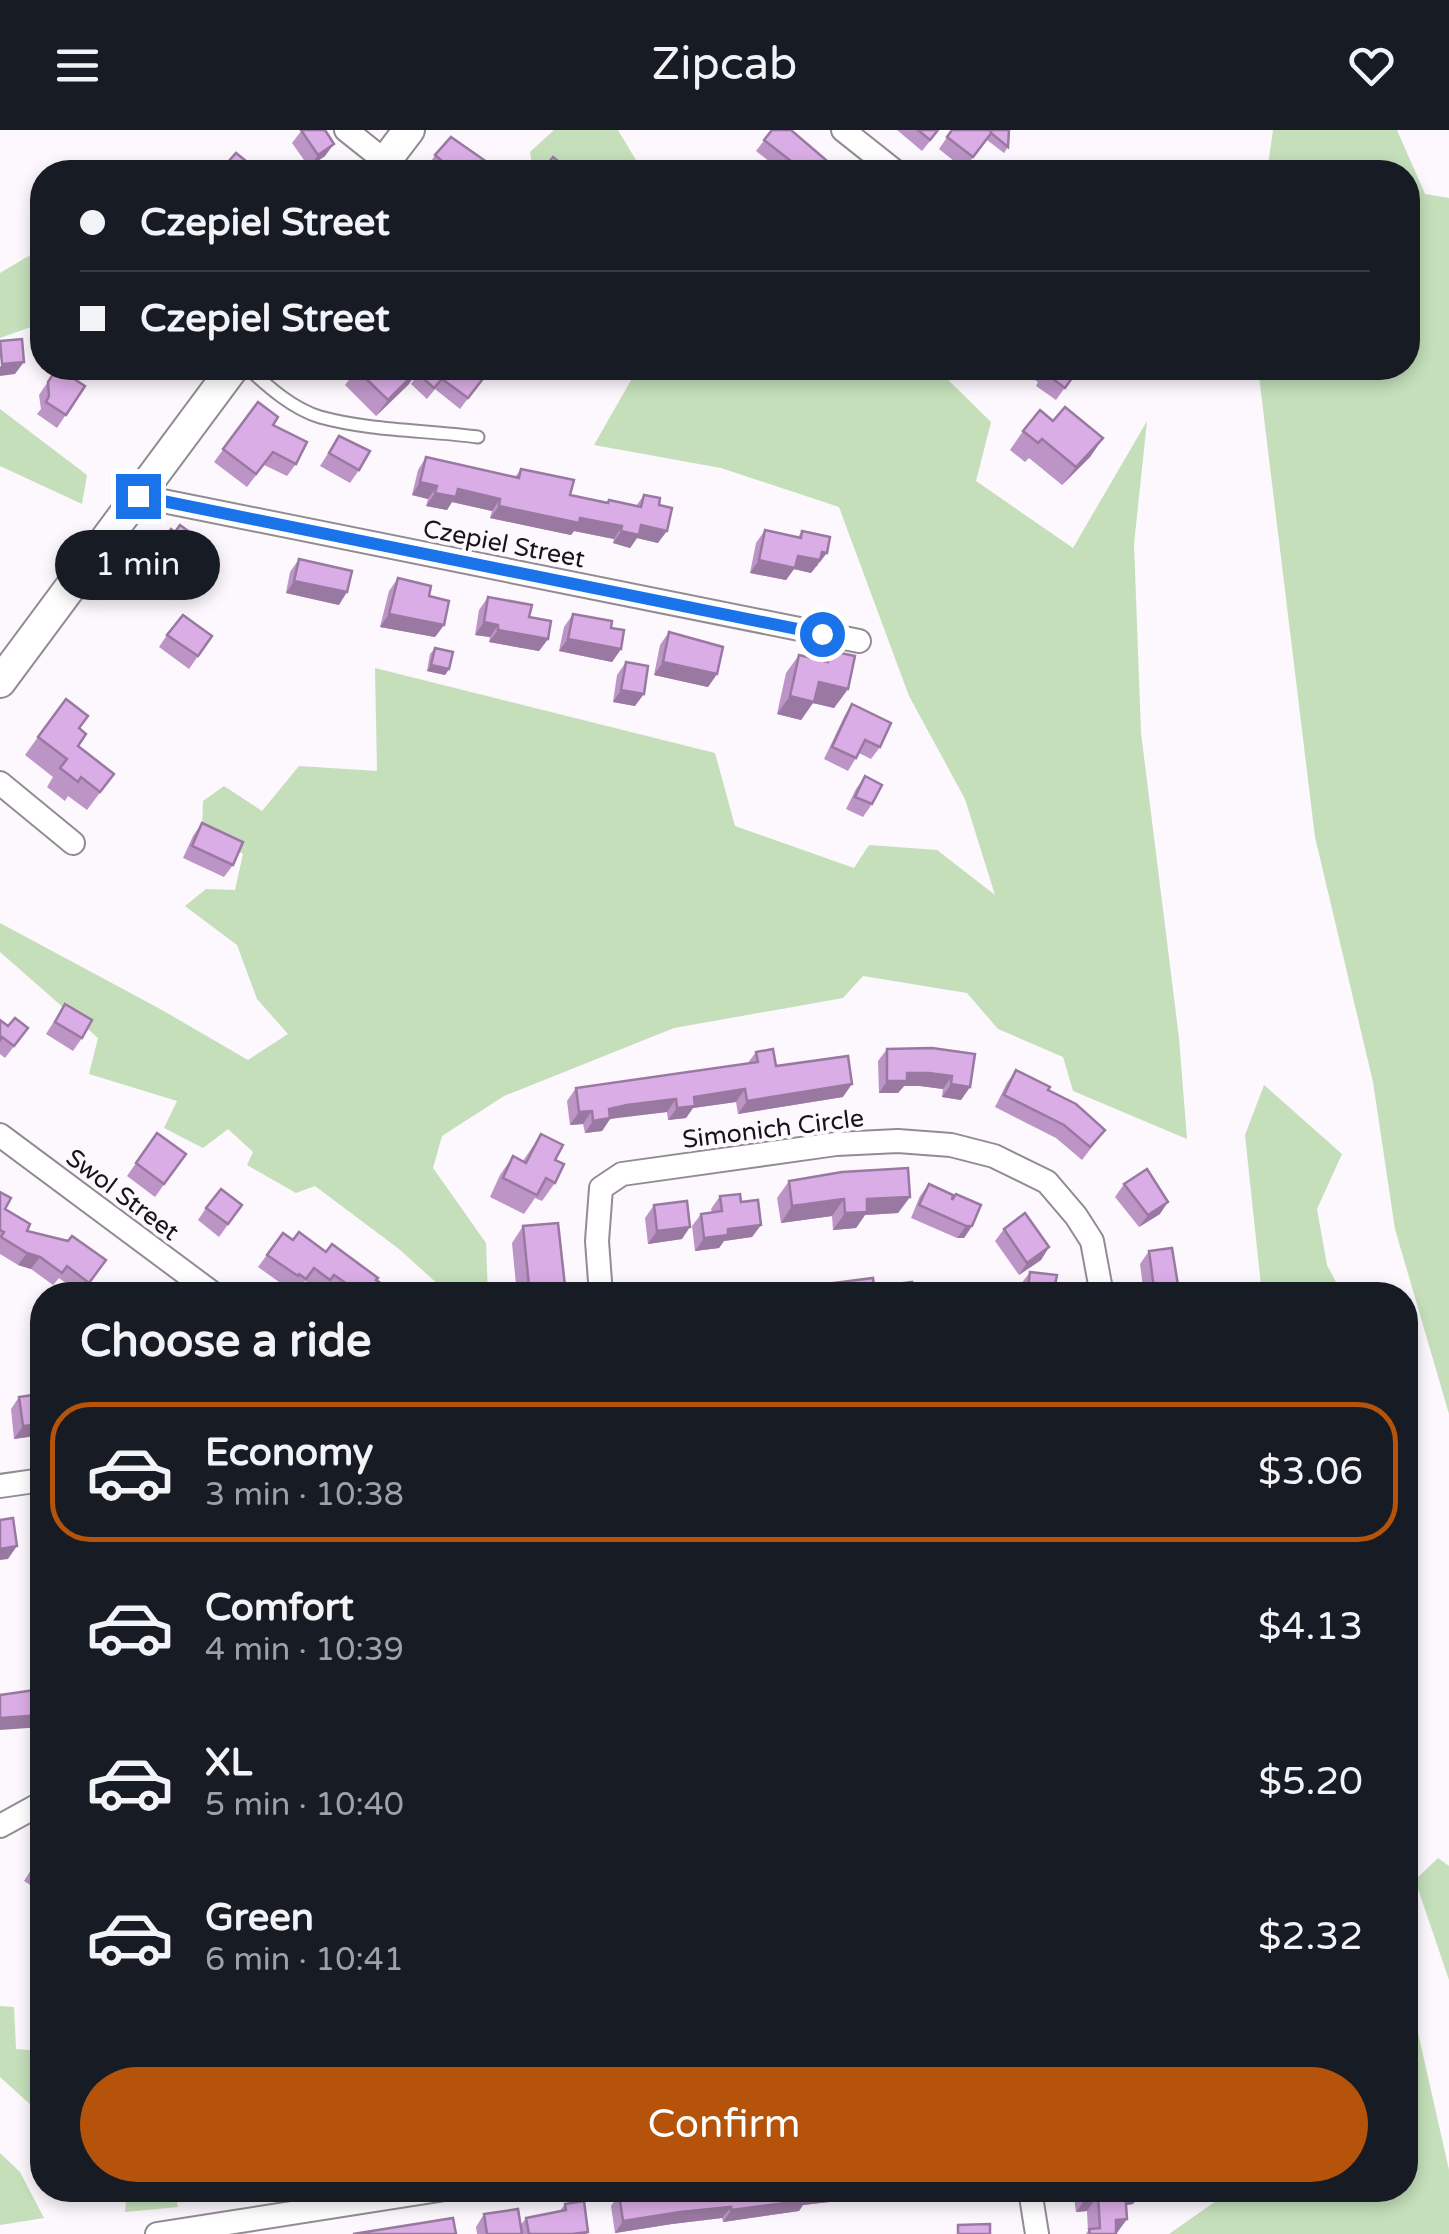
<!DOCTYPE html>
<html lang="en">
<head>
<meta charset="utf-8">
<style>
  body { margin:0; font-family:"Varela Round",sans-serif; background:#20242c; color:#f1f3f6; height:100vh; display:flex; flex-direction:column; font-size:38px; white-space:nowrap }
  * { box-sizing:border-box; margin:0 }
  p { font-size:32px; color:#9ea1a6 }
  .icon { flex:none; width:55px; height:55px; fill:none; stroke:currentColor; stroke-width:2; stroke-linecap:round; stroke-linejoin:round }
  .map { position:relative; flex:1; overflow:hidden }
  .details { position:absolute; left:30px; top:1152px; width:1388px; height:920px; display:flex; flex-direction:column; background:#171b24; border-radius:40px; box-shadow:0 5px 15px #0003 }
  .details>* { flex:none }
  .guide { position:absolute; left:30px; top:30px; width:1390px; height:220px; border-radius:40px; box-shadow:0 5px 15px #0003; display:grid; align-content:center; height:220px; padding:0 50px; background:#171b24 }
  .end { position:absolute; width:45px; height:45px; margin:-22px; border:12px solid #1a73e8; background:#fff; box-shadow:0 0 0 5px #fff }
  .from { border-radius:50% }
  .bubble { position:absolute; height:70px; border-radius:35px; background:#171b24; box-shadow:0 5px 15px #0003; font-size:32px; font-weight:600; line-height:70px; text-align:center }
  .guide b { display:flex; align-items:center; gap:35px; height:95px; font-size:38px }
  .guide b+b { border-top:2px solid #363941 }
  .guide i { width:25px; height:25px; background:#f1f3f6 }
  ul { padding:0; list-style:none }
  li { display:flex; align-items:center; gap:30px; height:140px; margin:0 20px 15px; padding:0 30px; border:5px solid transparent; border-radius:40px }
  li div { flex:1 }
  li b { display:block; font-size:38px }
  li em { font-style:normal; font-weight:600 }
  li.current { border-color:#b45309 }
  li>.icon { width:90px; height:90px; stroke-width:1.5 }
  h2 { padding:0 50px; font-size:45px; line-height:120px }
  .primary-button { display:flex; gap:20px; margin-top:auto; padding:20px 50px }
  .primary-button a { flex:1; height:115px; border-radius:60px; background:#b45309; color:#fff; font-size:40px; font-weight:600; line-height:115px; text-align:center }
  header { display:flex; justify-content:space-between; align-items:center; height:130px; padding:0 50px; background:#171b24; font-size:45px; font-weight:600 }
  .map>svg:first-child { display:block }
  .green { fill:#c4dfba }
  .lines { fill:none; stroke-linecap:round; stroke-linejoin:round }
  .lane-casing { stroke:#918c92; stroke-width:15 }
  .street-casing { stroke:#918c92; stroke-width:26 }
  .secondary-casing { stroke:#918c92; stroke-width:34 }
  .lane { stroke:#fff; stroke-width:11 }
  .street { stroke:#fff; stroke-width:22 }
  .secondary { stroke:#fff; stroke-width:30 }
  .wall { fill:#bc95c6 }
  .shaded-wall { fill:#9979a1 }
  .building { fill:#dbade6; stroke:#9979a1; stroke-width:2.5 }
  .route { stroke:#1a73e8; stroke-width:12 }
  .labels { text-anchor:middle; stroke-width:8; stroke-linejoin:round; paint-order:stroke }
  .street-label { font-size:25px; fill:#161416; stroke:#fdf7fe }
</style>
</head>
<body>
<header><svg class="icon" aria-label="menu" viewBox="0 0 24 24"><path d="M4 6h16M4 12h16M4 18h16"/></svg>Zipcab<svg class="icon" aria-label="heart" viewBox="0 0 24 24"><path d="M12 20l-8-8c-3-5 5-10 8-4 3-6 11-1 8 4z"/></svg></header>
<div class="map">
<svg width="1449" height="2104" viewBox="0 0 1449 2104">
  <rect width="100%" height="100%" fill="#fdf7fe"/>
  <g class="green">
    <path d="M554 0H618L643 42H533L530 22Z"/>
    <path d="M1273 0H1397L1425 64 1449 68V1284L1395 1099 1373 952 1315 707 1258 238H1408V42H1267Z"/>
    <path d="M42 118V193L0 208V143Z"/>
    <path d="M638 238H936L991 292 976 351 1073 418 1147 291 1134 414 1141 603 1179 908 1187 1009 1073 961 1063 927 998 899 967 863 863 846 843 868 674 898 504 966 442 1006 433 1038 486 1113 488 1165H441V1157L399 1119 315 1056 296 1063 247 1035 253 1022 228 999 203 1018 164 998 177 971 89 944 98 908 0 822V793L162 880 248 930 288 904 257 869 237 815 185 776 206 759 235 760 243 724 202 699 203 671 224 656 262 681 299 636 377 641 375 538 715 623 735 696 854 738 869 715 937 720 995 765 965 669 909 566 839 377 721 338 594 315Z"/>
    <path d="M0 279 87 345 82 374 0 336Z"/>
    <path d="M1264 955 1342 1024 1317 1079 1327 1135 1343 1165H1262L1245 1005Z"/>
    <path d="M1438 1728 1449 1736V1850L1415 1750Z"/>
    <path d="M1405 1845 1449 2040V2104H1169L1216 2071 1214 2060H1405Z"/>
    <path d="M0 1876 14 1877 16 1919 42 1921V1985L0 1947Z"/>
    <path d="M0 2023 20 2042 44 2088 0 2095Z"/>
    <path d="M127 2060H174L178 2077 125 2082Z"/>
  </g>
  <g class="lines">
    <g class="lane-casing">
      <path id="lane" d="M248 238C267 256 293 279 320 287 371 301 425 300 478 307"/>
    </g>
    <g class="street-casing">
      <g id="street">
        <path d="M346 0 385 31"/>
        <path d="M843 0 896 42"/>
        <path d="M138 366 859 511"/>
        <path d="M0 653 73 713"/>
        <path d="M0 1005 215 1165"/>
        <path d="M601 1165 597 1111 601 1058 622 1044 836 1014 898 1011 951 1015 994 1026 1047 1052 1076 1086 1092 1111 1102 1165"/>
        <path d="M0 1356 42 1350"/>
        <path d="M0 1696 42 1673"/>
        <path d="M1030 2060 1037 2104"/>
        <path d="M157 2104 439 2060"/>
      </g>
    </g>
    <g class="secondary-casing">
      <g id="secondary">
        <path d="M377 42 409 0"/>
        <path d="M0 552 233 238"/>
      </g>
    </g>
    <use href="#lane" class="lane"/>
    <use href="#street" class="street"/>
    <use href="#secondary" class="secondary"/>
  </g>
  <g class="wall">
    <path d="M302 0 325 26 309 37 292 13Z"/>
    <path d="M772 0 840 42H783L756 21Z"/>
    <path d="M897 0H939L922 21Z"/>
    <path d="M952 0H990L1008 17 1004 23 987 10 964 39 939 19Z"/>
    <path d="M435 25 476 42H477H435L428 36Z"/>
    <path d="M358 238 409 254 376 286 345 255Z"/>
    <path d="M1018 238H1079L1056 270 1036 256 1038 252Z"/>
    <path d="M55 241 85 256 57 298 37 284 41 279 39 265Z"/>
    <path d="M418 244 485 246 460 279 435 259 427 269 411 254Z"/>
    <path d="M258 272 296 334 287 346 264 335 247 357 214 332Z"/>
    <path d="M1053 291 1103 308 1090 327 1062 355 1029 328 1025 332 1010 320 1023 301Z"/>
    <path d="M339 306 359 340 350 353 320 336Z"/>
    <path d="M426 327 515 347 521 339 570 365 607 373 609 370 636 376 644 365 659 375 658 413 637 408 630 418 613 413 614 409 574 401 571 405 490 388 492 381 452 372 447 380 426 376 428 369 412 365 418 340Z"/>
    <path d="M171 399 195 416 166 457 142 440Z"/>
    <path d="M765 400 798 407 802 401 818 436H816L811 443 794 439 786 450 750 443 756 413Z"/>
    <path d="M299 429 339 475 286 463 290 442Z"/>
    <path d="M398 448 429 466 444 495 435 507 380 497 389 461Z"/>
    <path d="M488 467 529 487 548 509 539 521 489 512 490 507 475 505 479 480Z"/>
    <path d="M573 484 611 498 621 519 612 532 559 521 564 497Z"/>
    <path d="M669 502 717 544 708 557 654 545 660 515Z"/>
    <path d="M167 505 212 506 189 539 159 517Z"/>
    <path d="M435 518 449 539 445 545 427 541 430 524Z"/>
    <path d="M831 521 848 559 834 578 813 573 801 590 777 584 786 543 799 525 824 530Z"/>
    <path d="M626 532 635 576 613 572 617 545Z"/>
    <path d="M852 574 880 617 871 629 859 623 848 641 824 629 844 587Z"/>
    <path d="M79 599 78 616 114 644 87 680 68 666 65 671 47 657 53 647 25 625 38 607Z"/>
    <path d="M865 646 872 674 863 687 846 679 856 659Z"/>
    <path d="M202 693 233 735 224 747 183 728 193 706Z"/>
    <path d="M65 874 82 908 73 921 46 904Z"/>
    <path d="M0 890 8 896 28 898 5 928 0 924Z"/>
    <path d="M932 918 970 957 961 970 942 967 943 959 920 956H904L898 963H879L878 931 887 919Z"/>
    <path d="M756 922 776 936 843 967 738 984 736 972 693 978 686 988 668 990 667 982 618 987 610 989 602 1001 585 1003 583 994 570 995 567 971 576 958 747 934Z"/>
    <path d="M1016 940 1105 1000 1082 1030 1056 1008 995 977 1007 953Z"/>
    <path d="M157 1003 186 1024 155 1067 127 1046Z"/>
    <path d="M541 1004 555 1030V1053L542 1071 535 1068 524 1084 490 1067 500 1045 513 1026 523 1031Z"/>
    <path d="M789 1051 910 1067 898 1083 865 1085 856 1098 833 1100 832 1086 781 1093 777 1068Z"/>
    <path d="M929 1054 972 1096 964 1108H957L911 1088 920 1066Z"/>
    <path d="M1124 1054 1160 1084 1139 1097 1115 1067Z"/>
    <path d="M0 1062 5 1079 27 1101 106 1130 81 1164 59 1148 53 1155 31 1139 18 1135 0 1124Z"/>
    <path d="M720 1066 741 1072 761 1095 752 1107 724 1111 719 1118 695 1121 692 1096 701 1084 712 1083 711 1079Z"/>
    <path d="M242 1075 219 1107 198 1090 206 1078Z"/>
    <path d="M654 1075 682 1109 648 1114 645 1088Z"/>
    <path d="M523 1096 566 1165H517L512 1113Z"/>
    <path d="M1004 1099 1049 1117 1041 1130 1019 1145 995 1111Z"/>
    <path d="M283 1103 293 1110 376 1150 392 1165H336L325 1158 322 1162 305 1151 297 1161 291 1156 289 1159 258 1137Z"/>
    <path d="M1149 1121 1178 1155 1171 1165H1187H1144L1140 1134Z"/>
    <path d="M1030 1142 1053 1165H1020L1021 1154Z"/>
    <path d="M42 1255V1305L14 1309 11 1279 19 1267 31 1265 38 1256Z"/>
    <path d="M42 1722V1777L39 1781 38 1760 24 1751Z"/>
    <path d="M1073 2060H1143L1133 2074 1126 2075 1127 2089 1116 2104H1086L1088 2101 1087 2081 1076 2082Z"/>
    <path d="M653 2063 864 2068 803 2075 799 2081 723 2092 722 2088 672 2094 615 2103 611 2076 619 2064Z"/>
    <path d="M565 2074 588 2102 587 2104H477L476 2097 484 2084 520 2096 526 2088 560 2081Z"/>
  </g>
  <g class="shaded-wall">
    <path d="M334 14 325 26 309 37 318 25Z"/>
    <path d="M24 232 15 244 0 246V237L2 234Z"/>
    <path d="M420 238 409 254 376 286 388 270Z"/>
    <path d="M1103 308 1090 327 1062 355 1076 337Z"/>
    <path d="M420 352 437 356 428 369 412 365Z"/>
    <path d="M458 359 500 369 492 381 452 372 447 380 426 376 435 363Z"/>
    <path d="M499 376 580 388 622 396 614 409 574 401 571 405 490 388Z"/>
    <path d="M641 395 667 401 658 413 637 408 630 418 613 413 621 401Z"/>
    <path d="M822 422 827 423 811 443 794 439 786 450 750 443 759 430Z"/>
    <path d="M294 451 347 462 339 475 286 463Z"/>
    <path d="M389 484 444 495 435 507 380 497Z"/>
    <path d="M484 492 498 495 490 507 475 505Z"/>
    <path d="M498 500 548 509 539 521 489 512Z"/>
    <path d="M568 509 621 519 612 532 559 521Z"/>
    <path d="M663 532 717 544 708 557 654 545Z"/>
    <path d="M431 535 449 539 445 545 427 541Z"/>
    <path d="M819 552 848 559 834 578 813 573 801 590 777 584 790 566Z"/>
    <path d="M621 560 644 564 635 576 613 572Z"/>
    <path d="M907 943H929L952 946 943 959 920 956H904L898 963H879L887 951Z"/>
    <path d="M852 954 843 967 738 984 747 971Z"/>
    <path d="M951 954 970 957 961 970 942 967Z"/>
    <path d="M745 959 736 972 693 978 686 988 668 990 677 978 694 967Z"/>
    <path d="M676 969 667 982 610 989 602 1001 585 1003 593 991 609 979 627 975Z"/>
    <path d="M592 981 583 994 570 995 579 982Z"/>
    <path d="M910 1067 898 1083 865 1085 856 1098 833 1100 845 1083 867 1069Z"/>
    <path d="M844 1069 832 1086 781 1093 792 1076Z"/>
    <path d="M1168 1072 1160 1084 1139 1097 1148 1085Z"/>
    <path d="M761 1095 752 1107 724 1111 719 1118 695 1121 704 1108 728 1099Z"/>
    <path d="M966 1096H972L964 1108H957Z"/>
    <path d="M690 1097 682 1109 648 1114 657 1101Z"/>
    <path d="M1049 1117 1041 1130 1019 1145 1027 1133Z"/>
    <path d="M27 1123 40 1127 31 1139 18 1135Z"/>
    <path d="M535 1155 528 1165H523L529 1156Z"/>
    <path d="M1178 1155 1170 1165H1150L1154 1158Z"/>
    <path d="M42 1294V1305L14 1309 23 1296Z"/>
    <path d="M17 1416 8 1429 0 1430V1419Z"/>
    <path d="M42 1585V1597L0 1600V1588Z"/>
    <path d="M842 2060H870L864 2068 803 2075 799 2081 723 2092 731 2080 807 2064Z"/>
    <path d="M876 2060H902L874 2063Z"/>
    <path d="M1143 2060 1133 2074 1115 2077 1125 2061Z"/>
    <path d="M1098 2065 1087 2081 1076 2082 1087 2067Z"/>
    <path d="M731 2077 722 2088 672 2094 615 2103 623 2091 680 2082Z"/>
    <path d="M1127 2089 1116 2104V2090Z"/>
  </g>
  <g class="building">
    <path d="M301 0H325L334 14 318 25Z"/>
    <path d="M772 0H791L840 42H805L764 10Z"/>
    <path d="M918 0H938L930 10Z"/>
    <path d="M952 0H990L992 2 973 27 947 7Z"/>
    <path d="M991 0H1009L1008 17 991 3Z"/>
    <path d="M451 7 484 30 475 41 477 42H455L435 25Z"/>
    <path d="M236 23 260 42H219Z"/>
    <path d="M553 27 571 42H544L542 41Z"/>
    <path d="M22 209 24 232 2 234 0 211Z"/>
    <path d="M358 238H420L388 270 356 239Z"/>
    <path d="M424 238H473L485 246 468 268 442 249 434 258 418 244Z"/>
    <path d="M1044 238H1079L1065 258 1045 243 1047 240Z"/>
    <path d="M55 241 60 244 62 241 85 256 66 285 46 272 49 266 48 252Z"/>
    <path d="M258 272 278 287 273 295 307 312 296 334 273 322 256 344 223 319Z"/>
    <path d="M1065 277 1103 308 1076 337 1042 309 1038 313 1023 301 1040 280 1053 291Z"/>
    <path d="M339 306 370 321 359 340 329 323Z"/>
    <path d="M426 327 519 348 521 339 574 350 570 365 608 373 609 370 641 377 644 365 660 368 659 375 672 378 667 401 641 395 639 405 621 401 622 396 580 388 579 393 499 376 500 369 458 359 456 367 435 363 437 356 420 352Z"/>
    <path d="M180 395 195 406 190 413 195 416 175 444 151 428 171 399 175 402Z"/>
    <path d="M765 400 801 408 802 401 830 407 827 423 822 422 820 430 798 426 795 438 759 430Z"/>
    <path d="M299 429 352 441 347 462 294 451Z"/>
    <path d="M398 448 431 456 429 466 449 471 444 495 389 484Z"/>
    <path d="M488 467 532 475 529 487 551 491 548 509 498 500V495L484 492Z"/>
    <path d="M573 484 612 491 611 498 624 500 621 519 568 509Z"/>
    <path d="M183 485 212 506 198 526 167 505Z"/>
    <path d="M669 502 723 517 717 544 663 532Z"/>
    <path d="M435 518 453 522 449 539 431 535Z"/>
    <path d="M831 521 855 526 848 559 819 552 814 572 790 566 799 525 828 532Z"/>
    <path d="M626 532 648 536 644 564 621 560Z"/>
    <path d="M66 569 88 586 79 598 86 604 78 616 114 644 100 662 81 647 78 652 60 638 67 629 38 607Z"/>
    <path d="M852 574 891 593 880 617 865 610 856 628 832 617Z"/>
    <path d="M865 646 882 655 872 674 855 667Z"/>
    <path d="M202 693 243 712 233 735 192 716Z"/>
    <path d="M65 874 92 890 82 908 55 892Z"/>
    <path d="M15 888 28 898 14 916 2 907 0 910V890L8 896Z"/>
    <path d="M932 918 975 924 970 957 951 954 952 946 929 943H907V951H887V919Z"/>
    <path d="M773 919 776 936 848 926 852 954 747 971 745 959 694 967 695 976 677 978 676 969 627 975 609 979 610 988 593 991 592 981 579 982 576 958 758 932 756 922Z"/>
    <path d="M1016 940 1050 957 1048 960 1076 974 1105 1000 1090 1017 1064 995 1004 965Z"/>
    <path d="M157 1003 186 1024 164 1054 136 1033Z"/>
    <path d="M541 1004 563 1015 555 1030 564 1034 555 1053 546 1048 537 1065 503 1048 513 1026 526 1033Z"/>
    <path d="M908 1038 910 1067 867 1069V1082L845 1083 844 1069 792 1076 789 1051 842 1042Z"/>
    <path d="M1147 1039 1168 1072 1148 1085 1124 1054Z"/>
    <path d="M929 1054 953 1065 952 1070 956 1064 981 1075 972 1096H966L919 1075Z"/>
    <path d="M221 1059 242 1075 228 1094 206 1078Z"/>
    <path d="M0 1062 11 1068 5 1079 30 1094 27 1101 68 1111 72 1106 106 1130 89 1153 67 1136 62 1143 40 1127 27 1123 1 1107 4 1102 0 1100Z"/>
    <path d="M740 1064 741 1072 758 1070 761 1095 728 1099V1105L704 1108 701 1084 722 1081 720 1066Z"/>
    <path d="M687 1071 690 1097 657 1101 654 1075Z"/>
    <path d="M1025 1083 1049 1117 1027 1133 1004 1099Z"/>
    <path d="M558 1093 566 1165H536L535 1155 529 1156 523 1096Z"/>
    <path d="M299 1102 326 1122 332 1114 378 1148 376 1150 394 1162 392 1165H363L334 1145 330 1150 314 1138 306 1149 299 1144 298 1146 267 1125 283 1103 293 1110Z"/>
    <path d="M1172 1118 1178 1155 1154 1158 1149 1121Z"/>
    <path d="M1030 1142 1057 1145 1053 1165H1027Z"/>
    <path d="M873 1148 874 1157 912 1152 913 1165H783L833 1157V1153Z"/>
    <path d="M42 1255V1294L23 1296 19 1267 39 1264 38 1256Z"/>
    <path d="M13 1388 17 1416 0 1419V1390Z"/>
    <path d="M42 1559V1585L0 1588V1565Z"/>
    <path d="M42 1722V1746L32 1740Z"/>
    <path d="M649 2060H653V2063L668 2060H842L807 2064 808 2070 731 2080V2077L680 2082 623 2091 619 2064Z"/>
    <path d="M1086 2060H1136L1125 2061 1127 2089 1116 2090V2104H1090L1089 2099 1100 2098 1098 2065 1087 2067Z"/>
    <path d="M584 2071 588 2102 572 2104H529L526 2088 566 2080 565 2074Z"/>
    <path d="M518 2079 522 2104H487L484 2084Z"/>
    <path d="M453 2088 456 2104H353Z"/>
    <path d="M990 2094V2104H958V2095Z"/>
  </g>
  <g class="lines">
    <path class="route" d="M138 366 822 504"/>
  </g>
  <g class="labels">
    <g class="street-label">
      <text transform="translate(504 413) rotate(11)" y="9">Czepiel Street</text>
      <text transform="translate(773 998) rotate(-7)" y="9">Simonich Circle</text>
      <text transform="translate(123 1064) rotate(37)" y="9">Swol Street</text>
    </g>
  </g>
</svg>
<i class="end from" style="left:822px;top:504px"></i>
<i class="end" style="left:138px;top:366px"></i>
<div class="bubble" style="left:55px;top:400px;width:165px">1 min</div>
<div class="guide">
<b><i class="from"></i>Czepiel Street</b>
<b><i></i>Czepiel Street</b>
</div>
<section class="details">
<h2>Choose a ride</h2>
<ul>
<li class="current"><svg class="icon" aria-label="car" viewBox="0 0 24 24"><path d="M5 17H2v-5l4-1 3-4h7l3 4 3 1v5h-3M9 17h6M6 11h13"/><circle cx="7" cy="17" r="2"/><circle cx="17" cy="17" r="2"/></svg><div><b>Economy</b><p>3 min · 10:38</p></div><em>$3.06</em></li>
<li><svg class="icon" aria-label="car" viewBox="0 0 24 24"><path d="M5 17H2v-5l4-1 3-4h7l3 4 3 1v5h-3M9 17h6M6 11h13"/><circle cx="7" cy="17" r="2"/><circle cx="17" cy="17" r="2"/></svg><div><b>Comfort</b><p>4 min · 10:39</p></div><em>$4.13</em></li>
<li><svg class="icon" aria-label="car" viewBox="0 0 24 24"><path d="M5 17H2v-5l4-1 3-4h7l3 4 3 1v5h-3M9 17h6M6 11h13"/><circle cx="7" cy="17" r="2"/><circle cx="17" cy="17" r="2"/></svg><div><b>XL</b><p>5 min · 10:40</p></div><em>$5.20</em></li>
<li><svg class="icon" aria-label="car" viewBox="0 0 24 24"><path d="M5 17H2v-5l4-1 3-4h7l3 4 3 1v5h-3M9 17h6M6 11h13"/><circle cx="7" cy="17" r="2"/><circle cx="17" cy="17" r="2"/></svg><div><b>Green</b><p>6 min · 10:41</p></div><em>$2.32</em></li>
</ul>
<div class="primary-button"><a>Confirm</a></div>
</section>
</div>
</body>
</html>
